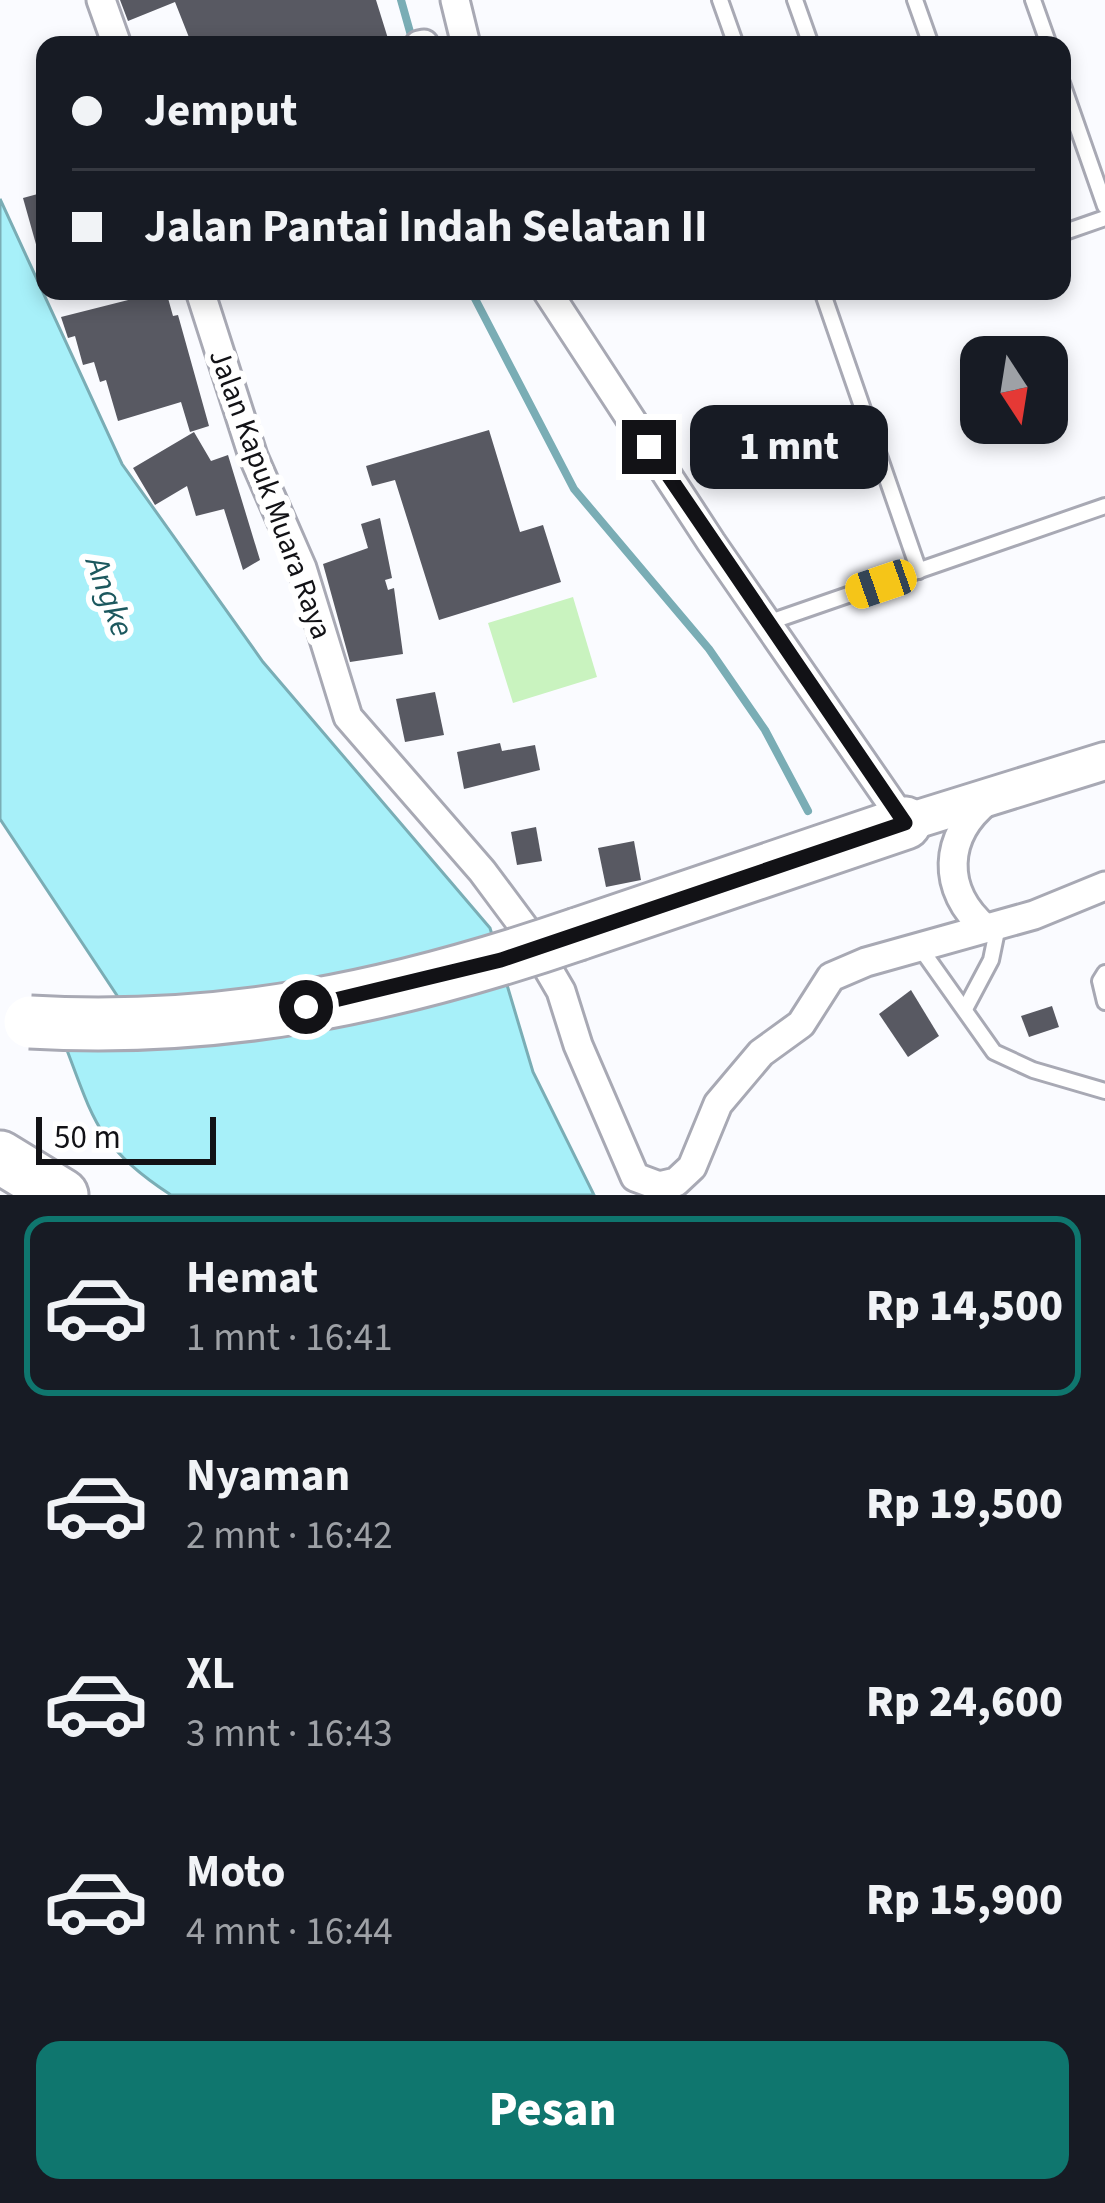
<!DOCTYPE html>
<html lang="id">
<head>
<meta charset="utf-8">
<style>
  body { margin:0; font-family:"Source Sans 3",sans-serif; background:#242831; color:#f1f3f6; height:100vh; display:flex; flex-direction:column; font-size:45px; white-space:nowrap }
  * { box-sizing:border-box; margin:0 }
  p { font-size:39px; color:#9ea1a6 }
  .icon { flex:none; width:66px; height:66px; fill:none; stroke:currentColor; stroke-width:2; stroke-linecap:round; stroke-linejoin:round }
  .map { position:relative; height:1195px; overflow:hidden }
  .details { display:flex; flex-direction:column; background:#171b24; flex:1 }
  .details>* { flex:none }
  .hud { position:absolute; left:36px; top:36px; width:1035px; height:264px; border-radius:24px; box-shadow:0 6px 18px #0003; display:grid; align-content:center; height:264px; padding:0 36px; background:#171b24 }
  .needle { width:78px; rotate:168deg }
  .buttons { position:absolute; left:960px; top:336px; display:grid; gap:24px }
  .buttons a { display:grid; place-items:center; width:108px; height:108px; border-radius:24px; background:#171b24; box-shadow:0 6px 18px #0003; font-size:60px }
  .scale { position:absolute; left:36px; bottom:30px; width:180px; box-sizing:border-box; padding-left:12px; border:6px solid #121216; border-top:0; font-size:33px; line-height:42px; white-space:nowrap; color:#121216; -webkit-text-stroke:9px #fff; paint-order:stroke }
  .end { position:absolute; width:54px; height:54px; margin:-27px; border:15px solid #121216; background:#fff; box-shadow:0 0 0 6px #fff }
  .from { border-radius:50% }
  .bubble { position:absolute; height:84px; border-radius:24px; background:#171b24; box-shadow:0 6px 18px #0003; font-size:39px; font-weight:800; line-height:84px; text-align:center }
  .car { position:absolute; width:36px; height:72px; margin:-36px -18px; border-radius:15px; box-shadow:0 0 9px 3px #0007; background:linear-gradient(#f5c518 24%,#345 0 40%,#f5c518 0 76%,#345 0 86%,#f5c518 0) }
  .hud b { display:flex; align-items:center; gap:42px; height:114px; font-size:45px }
  .hud b+b { border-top:3px solid #363941 }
  .hud i { width:30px; height:30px; background:#f1f3f6 }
  ul { padding:21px 0 0; list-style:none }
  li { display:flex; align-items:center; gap:36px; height:180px; margin:0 24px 18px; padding:0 12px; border:6px solid transparent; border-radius:24px }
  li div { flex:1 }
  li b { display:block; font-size:45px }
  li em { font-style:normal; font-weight:800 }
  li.selected { border-color:#0f766e }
  li>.icon { width:108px; height:108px; stroke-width:1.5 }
  .primary-button { display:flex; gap:24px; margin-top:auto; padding:24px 36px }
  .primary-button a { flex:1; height:138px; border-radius:24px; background:#0f766e; color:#fff; font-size:48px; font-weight:800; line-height:138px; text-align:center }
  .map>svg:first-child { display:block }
  .green { fill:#c9f3bf }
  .water { fill:#a7f0f9; stroke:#7aadb5; stroke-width:3 }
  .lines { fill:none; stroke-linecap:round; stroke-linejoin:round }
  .stream { stroke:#7aadb5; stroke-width:8 }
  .building { fill:#585962 }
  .service-casing { stroke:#a8a9b4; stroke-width:20 }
  .minor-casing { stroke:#a8a9b4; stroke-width:33 }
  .tertiary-casing { stroke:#a8a9b4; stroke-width:42 }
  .motorway-casing { stroke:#a8a9b4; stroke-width:57 }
  .service { stroke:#fff; stroke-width:14 }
  .minor { stroke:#fff; stroke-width:27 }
  .tertiary { stroke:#fff; stroke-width:36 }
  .motorway { stroke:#fff; stroke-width:51 }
  .motorway-bridge-casing { stroke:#a8a9b4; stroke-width:57; stroke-linecap:butt }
  .motorway-bridge { stroke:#fff; stroke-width:51 }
  .route { stroke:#121216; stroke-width:15 }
  .labels { text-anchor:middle; stroke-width:12; stroke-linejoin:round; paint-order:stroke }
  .street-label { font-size:30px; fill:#121216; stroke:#fff }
  .water-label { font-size:33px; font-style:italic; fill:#1c585e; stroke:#fff }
</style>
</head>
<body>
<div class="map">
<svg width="1105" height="1195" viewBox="0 0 1105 1195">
  <rect width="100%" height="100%" fill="#fafbff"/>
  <path class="green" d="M573 597 597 677 513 703 488 623Z"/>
  <path class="water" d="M0 199 122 464 263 662 490 928 533 1072 594 1195H171C95 1146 93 1117 62 1037L120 1000 0 819Z"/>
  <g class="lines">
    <g class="stream">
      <path d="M401 0 412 39"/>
      <path d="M471 291 574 489 709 649 765 730 808 811"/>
    </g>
  </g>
  <g class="building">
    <path d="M120 0H376L390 45H192L175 2 128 21Z"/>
    <path d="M45 192V255H39L23 198Z"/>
    <path d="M142 291H166L173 316 178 315 209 426 190 432 181 402 118 421 106 380 100 382 94 362 83 365 75 336 68 338 61 317 144 296Z"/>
    <path d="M489 430 520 532 543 525 561 582 439 620 395 480 372 486 366 466Z"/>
    <path d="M194 432 211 461 228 455 260 560 243 570 224 509 196 516 187 486 155 505 133 468Z"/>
    <path d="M380 518 392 578 385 580 388 590 394 588 403 654 350 662 323 564 368 548 361 524Z"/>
    <path d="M435 692 444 735 405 742 396 699Z"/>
    <path d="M500 743 502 751 535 745 540 770 464 789 457 752Z"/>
    <path d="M536 827 542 861 517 865 511 832Z"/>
    <path d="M634 841 641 880 606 887 598 848Z"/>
    <path d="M911 990 939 1036 908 1057 879 1014Z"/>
    <path d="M1052 1006 1059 1027 1029 1037 1021 1016Z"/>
  </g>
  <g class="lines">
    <g class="service-casing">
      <g id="service">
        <path d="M720 0 736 45"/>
        <path d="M795 0 811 45"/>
        <path d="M915 0 931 45"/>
        <path d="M1033 0 1049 45"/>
        <path d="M1062 83 1105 206"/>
        <path d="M1062 233 1105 218"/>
        <path d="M822 291 919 571"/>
        <path d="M767 623 1105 506"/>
        <path d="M921 949 994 1052 1033 1070 1105 1091"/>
        <path d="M1105 973 1100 981 1105 1002"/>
        <path d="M965 1009 991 960 998 926"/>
      </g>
    </g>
    <g class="minor-casing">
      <g id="minor">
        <path d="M101 0 117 45"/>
        <path d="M455 0 466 45"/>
        <path d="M419 45 424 44"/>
        <path d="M200 291 253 456 302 568 348 717 482 871 523 926 561 991 578 1045 635 1177 659 1186 676 1182 692 1167 718 1104 761 1053 801 1024 831 977 866 962 1034 915 1105 886"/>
        <path d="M547 291 711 542 905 823"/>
        <path d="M985 928C941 890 943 836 988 800"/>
      </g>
    </g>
    <g class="tertiary-casing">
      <path id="tertiary" d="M905 823 1105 761"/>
    </g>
    <g class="motorway-casing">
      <g id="motorway">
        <path d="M578 934 905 823"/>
        <path d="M0 1157 62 1195"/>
      </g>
    </g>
    <use href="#service" class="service"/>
    <use href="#minor" class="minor"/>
    <use href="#tertiary" class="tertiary"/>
    <use href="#motorway" class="motorway"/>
    <g class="motorway-bridge-casing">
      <path id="motorway-bridge" d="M30 1022C225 1033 394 997 578 934"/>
    </g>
    <use href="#motorway-bridge" class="motorway-bridge"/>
  </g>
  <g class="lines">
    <path class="route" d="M306 1007 501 960 905 823 649 447"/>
  </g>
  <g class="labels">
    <g class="street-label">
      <text transform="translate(271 494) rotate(70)" y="10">Jalan Kapuk Muara Raya</text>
    </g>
    <g class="water-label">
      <text transform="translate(111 596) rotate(70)" y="12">Angke</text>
    </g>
  </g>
</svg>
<div class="buttons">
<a><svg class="needle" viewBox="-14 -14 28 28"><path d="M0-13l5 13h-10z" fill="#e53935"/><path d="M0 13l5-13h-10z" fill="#9ea1a6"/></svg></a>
</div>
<div class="scale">50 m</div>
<i class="end from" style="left:306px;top:1007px"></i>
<i class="end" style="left:649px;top:447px"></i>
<div class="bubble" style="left:690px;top:405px;width:198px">1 mnt</div>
<i class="car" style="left:881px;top:584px;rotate:251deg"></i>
<div class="hud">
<b><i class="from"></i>Jemput</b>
<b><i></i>Jalan Pantai Indah Selatan II</b>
</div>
</div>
<section class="details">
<ul>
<li class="selected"><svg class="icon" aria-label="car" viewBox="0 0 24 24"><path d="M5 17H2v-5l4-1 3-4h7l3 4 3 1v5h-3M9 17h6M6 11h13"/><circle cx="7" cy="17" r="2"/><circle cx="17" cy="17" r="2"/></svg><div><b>Hemat</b><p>1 mnt · 16:41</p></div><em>Rp 14,500</em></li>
<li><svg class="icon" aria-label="car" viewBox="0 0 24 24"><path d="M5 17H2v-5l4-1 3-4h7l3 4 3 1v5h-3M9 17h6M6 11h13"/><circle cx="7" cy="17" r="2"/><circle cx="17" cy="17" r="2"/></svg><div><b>Nyaman</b><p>2 mnt · 16:42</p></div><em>Rp 19,500</em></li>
<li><svg class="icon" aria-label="car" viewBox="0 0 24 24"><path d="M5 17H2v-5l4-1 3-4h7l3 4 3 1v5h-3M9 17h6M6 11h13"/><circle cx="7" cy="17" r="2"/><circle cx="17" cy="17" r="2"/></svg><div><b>XL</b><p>3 mnt · 16:43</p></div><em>Rp 24,600</em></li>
<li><svg class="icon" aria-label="car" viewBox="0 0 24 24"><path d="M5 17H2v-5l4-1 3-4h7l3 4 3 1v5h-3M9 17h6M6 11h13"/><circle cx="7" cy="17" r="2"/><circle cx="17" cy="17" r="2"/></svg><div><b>Moto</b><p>4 mnt · 16:44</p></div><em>Rp 15,900</em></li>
</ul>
<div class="primary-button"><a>Pesan</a></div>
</section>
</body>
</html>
